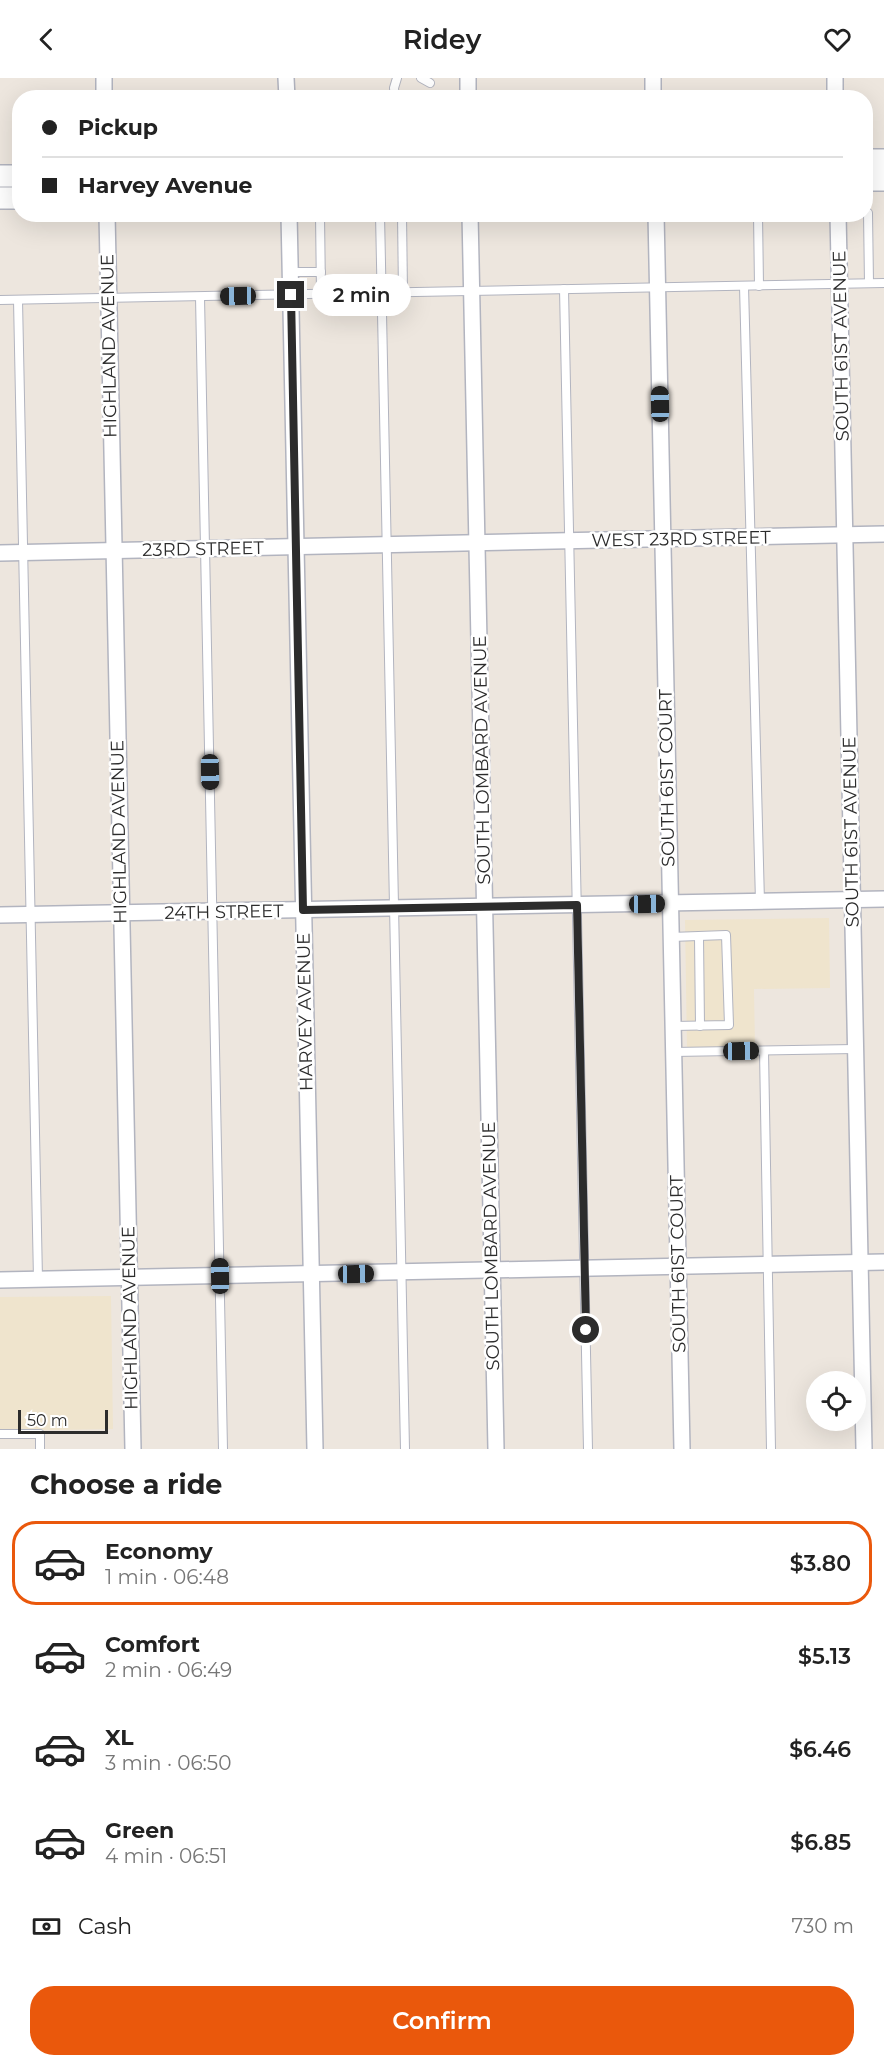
<!DOCTYPE html>
<html lang="en">
<head>
<meta charset="utf-8">
<style>
  body { margin:0; font-family:Montserrat,sans-serif; background:#f6f6f6; color:#222; height:100vh; display:flex; flex-direction:column; font-size:22px; white-space:nowrap }
  * { box-sizing:border-box; margin:0 }
  p { font-size:20px; color:#767676 }
  .icon { flex:none; width:33px; height:33px; fill:none; stroke:currentColor; stroke-width:2; stroke-linecap:round; stroke-linejoin:round }
  .map { position:relative; height:1371px; overflow:hidden }
  .side { display:flex; flex-direction:column; background:#fff; flex:1 }
  .side>* { flex:none }
  .banner { position:absolute; left:12px; top:12px; width:861px; height:132px; border-radius:24px; box-shadow:0 6px 24px #0002; display:grid; align-content:center; height:132px; padding:0 30px; background:#fff }
  .fabs { position:absolute; left:806px; top:1293px; display:grid; gap:12px }
  .fabs a { display:grid; place-items:center; width:60px; height:60px; border-radius:50%; background:#fff; box-shadow:0 6px 24px #0002; font-size:30px }
  .scale { position:absolute; left:18px; bottom:15px; width:90px; box-sizing:border-box; padding-left:6px; border:3px solid #2c2c2c; border-top:0; font-size:16px; line-height:21px; white-space:nowrap; color:#2c2c2c; -webkit-text-stroke:4px #fff; paint-order:stroke }
  .end { position:absolute; width:27px; height:27px; margin:-14px; border:8px solid #2c2c2c; background:#fff; box-shadow:0 0 0 3px #fff }
  .from { border-radius:50% }
  .bubble { position:absolute; height:42px; border-radius:21px; background:#fff; box-shadow:0 6px 24px #0002; font-size:20px; font-weight:600; line-height:42px; text-align:center }
  .car { position:absolute; width:18px; height:36px; margin:-18px -9px; border-radius:8px; box-shadow:0 0 4px 2px #0007; background:linear-gradient(#222 24%,#8ab4d8 0 40%,#222 0 76%,#8ab4d8 0 86%,#222 0) }
  .banner b { display:flex; align-items:center; gap:21px; height:57px; font-size:22px }
  .banner b+b { border-top:2px solid #e0e0e0 }
  .banner i { width:15px; height:15px; background:#222 }
  ul { padding:0; list-style:none }
  li { display:flex; align-items:center; gap:18px; height:84px; margin:0 12px 9px; padding:0 18px; border:3px solid transparent; border-radius:24px }
  li div { flex:1 }
  li b { display:block; font-size:22px }
  li em { font-style:normal; font-weight:600 }
  li.selected { border-color:#ea580c }
  li>.icon { width:54px; height:54px; stroke-width:1.5 }
  h2 { padding:0 30px; font-size:27px; line-height:72px }
  .pay { display:flex; align-items:center; gap:15px; height:66px; padding:0 30px; font-size:22px }
  .pay p { margin-inline-start:auto }
  .button { display:flex; gap:12px; margin-top:auto; padding:12px 30px }
  .button a { flex:1; height:69px; border-radius:24px; background:#ea580c; color:#fff; font-size:24px; font-weight:600; line-height:69px; text-align:center }
  header { display:flex; justify-content:space-between; align-items:center; height:78px; padding:0 30px; background:#fff; font-size:27px; font-weight:600 }
  .map>svg:first-child { display:block }
  .education { fill:#efe4cd }
  .lines { fill:none; stroke-linecap:round; stroke-linejoin:round }
  .lane-casing { stroke:#b2b4bf; stroke-width:10 }
  .street-casing { stroke:#b2b4bf; stroke-width:18 }
  .secondary-casing { stroke:#b2b4bf; stroke-width:24 }
  .lane { stroke:#fff; stroke-width:8 }
  .street { stroke:#fff; stroke-width:15 }
  .secondary { stroke:#fff; stroke-width:21 }
  .route { stroke:#2c2c2c; stroke-width:8 }
  .labels { text-anchor:middle; stroke-width:5; stroke-linejoin:round; paint-order:stroke }
  .street-label { font-size:18px; fill:#2c2c2c; stroke:#fff }
</style>
</head>
<body>
<header><svg class="icon" aria-label="back" viewBox="0 0 24 24"><path d="M15 5l-7 7 7 7"/></svg>Ridey<svg class="icon" aria-label="heart" viewBox="0 0 24 24"><path d="M12 20l-8-8c-3-5 5-10 8-4 3-6 11-1 8 4z"/></svg></header>
<div class="map">
<svg width="884" height="1371" viewBox="0 0 884 1371">
  <rect width="100%" height="100%" fill="#ede6de"/>
  <g class="education">
    <path d="M829 840 830 910 754 911 755 970 687 971 685 842Z"/>
    <path d="M111 1218 113 1351 0 1353V1219Z"/>
  </g>
  <g class="lines">
    <g class="lane-casing">
      <g id="lane">
        <path d="M421 0 430 5"/>
        <path d="M395 20 394 10 397 0"/>
        <path d="M868 135 869 205"/>
        <path d="M320 136 321 216"/>
        <path d="M380 136 405 1371"/>
        <path d="M402 136 403 215"/>
        <path d="M758 136 759 208"/>
        <path d="M290 194H321"/>
        <path d="M744 208 760 824"/>
        <path d="M564 211 588 1371"/>
        <path d="M200 219 223 1371"/>
        <path d="M0 222 884 205"/>
        <path d="M18 222 38 1201"/>
        <path d="M671 859 726 857 729 947 673 948"/>
        <path d="M699 859 700 948"/>
        <path d="M764 973 771 1371"/>
        <path d="M673 974 855 971"/>
        <path d="M0 1356H40V1371"/>
      </g>
    </g>
    <g class="street-casing">
      <g id="street">
        <path d="M104 0V20"/>
        <path d="M286 0 287 20"/>
        <path d="M468 0V20"/>
        <path d="M653 0V20"/>
        <path d="M835 0V20"/>
        <path d="M107 136 133 1371"/>
        <path d="M289 136 315 1371"/>
        <path d="M470 136 496 1371"/>
        <path d="M656 136 682 1371"/>
        <path d="M838 136 864 1371"/>
        <path d="M0 475 884 456"/>
        <path d="M0 837 884 821"/>
        <path d="M0 1202 884 1184"/>
      </g>
    </g>
    <g class="secondary-casing">
      <g id="secondary">
        <path d="M866 82H884"/>
        <path d="M0 98H20"/>
        <path d="M866 102H884"/>
        <path d="M0 120H20"/>
      </g>
    </g>
    <use href="#lane" class="lane"/>
    <use href="#street" class="street"/>
    <use href="#secondary" class="secondary"/>
  </g>
  <g class="lines">
    <path class="route" d="M291 217 303 832 577 827 586 1252"/>
  </g>
  <g class="labels">
    <g class="street-label">
      <text transform="translate(109 268) rotate(-91)" y="6">HIGHLAND AVENUE</text>
      <text transform="translate(841 268) rotate(-91)" y="6">SOUTH 61ST AVENUE</text>
      <text transform="translate(681 461) rotate(-1)" y="6">WEST 23RD STREET</text>
      <text transform="translate(203 471) rotate(-1)" y="6">23RD STREET</text>
      <text transform="translate(482 682) rotate(-91)" y="6">SOUTH LOMBARD AVENUE</text>
      <text transform="translate(667 700) rotate(-91)" y="6">SOUTH 61ST COURT</text>
      <text transform="translate(119 754) rotate(-91)" y="6">HIGHLAND AVENUE</text>
      <text transform="translate(851 754) rotate(-91)" y="6">SOUTH 61ST AVENUE</text>
      <text transform="translate(224 834) rotate(-1)" y="6">24TH STREET</text>
      <text transform="translate(305 934) rotate(-91)" y="6">HARVEY AVENUE</text>
      <text transform="translate(491 1168) rotate(-91)" y="6">SOUTH LOMBARD AVENUE</text>
      <text transform="translate(678 1186) rotate(-91)" y="6">SOUTH 61ST COURT</text>
      <text transform="translate(130 1240) rotate(-91)" y="6">HIGHLAND AVENUE</text>
    </g>
  </g>
</svg>
<div class="fabs">
<a><svg class="icon" aria-label="locate" viewBox="0 0 24 24"><circle cx="12" cy="12" r="6"/><path d="M12 2v4M12 18v4M2 12h4M18 12h4"/></svg></a>
</div>
<div class="scale">50 m</div>
<i class="end from" style="left:586px;top:1252px"></i>
<i class="end" style="left:291px;top:217px"></i>
<div class="bubble" style="left:312px;top:196px;width:99px">2 min</div>
<i class="car" style="left:238px;top:218px;rotate:269deg"></i>
<i class="car" style="left:660px;top:326px;rotate:359deg"></i>
<i class="car" style="left:210px;top:694px;rotate:179deg"></i>
<i class="car" style="left:647px;top:826px;rotate:89deg"></i>
<i class="car" style="left:741px;top:973px;rotate:89deg"></i>
<i class="car" style="left:356px;top:1196px;rotate:89deg"></i>
<i class="car" style="left:220px;top:1198px;rotate:359deg"></i>
<div class="banner">
<b><i class="from"></i>Pickup</b>
<b><i></i>Harvey Avenue</b>
</div>
</div>
<section class="side">
<h2>Choose a ride</h2>
<ul>
<li class="selected"><svg class="icon" aria-label="car" viewBox="0 0 24 24"><path d="M5 17H2v-5l4-1 3-4h7l3 4 3 1v5h-3M9 17h6M6 11h13"/><circle cx="7" cy="17" r="2"/><circle cx="17" cy="17" r="2"/></svg><div><b>Economy</b><p>1 min · 06:48</p></div><em>$3.80</em></li>
<li><svg class="icon" aria-label="car" viewBox="0 0 24 24"><path d="M5 17H2v-5l4-1 3-4h7l3 4 3 1v5h-3M9 17h6M6 11h13"/><circle cx="7" cy="17" r="2"/><circle cx="17" cy="17" r="2"/></svg><div><b>Comfort</b><p>2 min · 06:49</p></div><em>$5.13</em></li>
<li><svg class="icon" aria-label="car" viewBox="0 0 24 24"><path d="M5 17H2v-5l4-1 3-4h7l3 4 3 1v5h-3M9 17h6M6 11h13"/><circle cx="7" cy="17" r="2"/><circle cx="17" cy="17" r="2"/></svg><div><b>XL</b><p>3 min · 06:50</p></div><em>$6.46</em></li>
<li><svg class="icon" aria-label="car" viewBox="0 0 24 24"><path d="M5 17H2v-5l4-1 3-4h7l3 4 3 1v5h-3M9 17h6M6 11h13"/><circle cx="7" cy="17" r="2"/><circle cx="17" cy="17" r="2"/></svg><div><b>Green</b><p>4 min · 06:51</p></div><em>$6.85</em></li>
</ul>
<div class="pay"><svg class="icon" aria-label="cash" viewBox="0 0 24 24"><path d="M3 7h18v10H3z"/><circle cx="12" cy="12" r="2"/></svg>Cash<p>730 m</p></div>
<div class="button"><a>Confirm</a></div>
</section>
</body>
</html>
